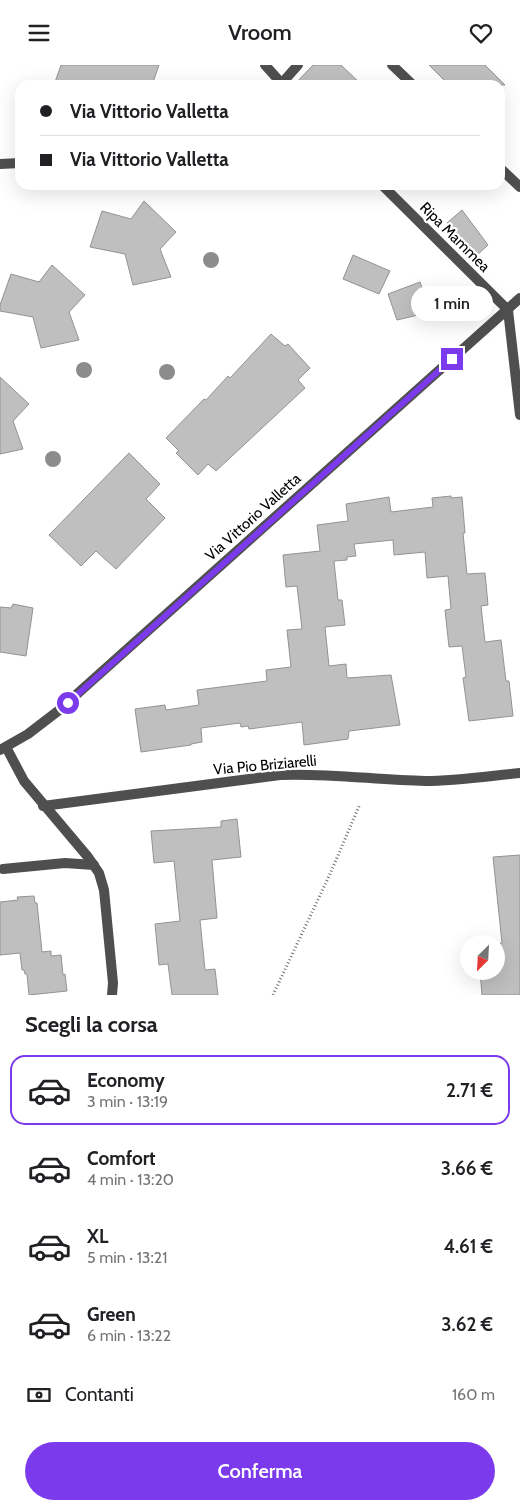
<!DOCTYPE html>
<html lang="it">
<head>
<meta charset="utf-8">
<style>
  body { margin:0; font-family:Cabin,sans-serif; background:#f2f2f2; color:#202124; height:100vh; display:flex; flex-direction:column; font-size:19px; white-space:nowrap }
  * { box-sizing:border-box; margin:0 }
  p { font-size:16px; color:#757577 }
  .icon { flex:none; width:28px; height:28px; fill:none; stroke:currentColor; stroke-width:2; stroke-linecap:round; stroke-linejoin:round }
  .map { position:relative; height:930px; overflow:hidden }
  .side { display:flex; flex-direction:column; background:#fff; flex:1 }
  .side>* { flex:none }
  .banner { position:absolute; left:15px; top:15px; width:490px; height:110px; border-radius:15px; box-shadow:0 5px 20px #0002; display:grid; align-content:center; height:110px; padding:0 25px; background:#fff }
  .needle { width:32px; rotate:204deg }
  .tools { position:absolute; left:460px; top:870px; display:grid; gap:10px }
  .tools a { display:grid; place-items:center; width:45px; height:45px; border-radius:50%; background:#fff; box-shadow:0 5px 20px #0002; font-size:25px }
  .end { position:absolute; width:22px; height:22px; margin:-11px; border:6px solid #7c3aed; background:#fff; box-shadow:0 0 0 2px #fff }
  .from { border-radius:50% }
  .bubble { position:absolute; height:35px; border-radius:18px; background:#fff; box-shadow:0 5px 20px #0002; font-size:16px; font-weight:600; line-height:35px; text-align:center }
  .banner b { display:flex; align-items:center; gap:18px; height:48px; font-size:19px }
  .banner b+b { border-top:1px solid #e0e0e0 }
  .banner i { width:12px; height:12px; background:#202124 }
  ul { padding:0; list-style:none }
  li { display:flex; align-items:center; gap:15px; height:70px; margin:0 10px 8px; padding:0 15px; border:2px solid transparent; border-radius:15px }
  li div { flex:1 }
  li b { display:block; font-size:19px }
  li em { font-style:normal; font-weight:600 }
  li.active { border-color:#7c3aed }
  li>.icon { width:45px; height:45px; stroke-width:1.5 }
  h2 { padding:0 25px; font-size:22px; line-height:60px }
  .pay { display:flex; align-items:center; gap:12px; height:55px; padding:0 25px; font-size:19px }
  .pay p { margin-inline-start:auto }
  .action { display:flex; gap:10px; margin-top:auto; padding:10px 25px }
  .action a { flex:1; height:58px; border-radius:30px; background:#7c3aed; color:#fff; font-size:20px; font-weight:600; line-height:58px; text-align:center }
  header { display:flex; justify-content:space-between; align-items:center; height:65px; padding:0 25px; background:#fff; font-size:22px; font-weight:600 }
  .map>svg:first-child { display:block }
  .building { fill:#bfbfbf; stroke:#939393 }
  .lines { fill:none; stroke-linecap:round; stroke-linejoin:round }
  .path { stroke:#717171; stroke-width:3; stroke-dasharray:1 2.5; stroke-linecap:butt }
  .service { stroke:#4f4f4f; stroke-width:10 }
  .minor { stroke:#4f4f4f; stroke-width:10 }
  .tree { fill:#8c8c8c }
  .route { stroke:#7c3aed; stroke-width:6 }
  .labels { text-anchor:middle; stroke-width:4.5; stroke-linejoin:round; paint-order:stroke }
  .street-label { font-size:15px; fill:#000; stroke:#fff }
</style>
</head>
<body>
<header><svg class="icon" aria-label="menu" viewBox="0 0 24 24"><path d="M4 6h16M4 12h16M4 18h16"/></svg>Vroom<svg class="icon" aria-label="heart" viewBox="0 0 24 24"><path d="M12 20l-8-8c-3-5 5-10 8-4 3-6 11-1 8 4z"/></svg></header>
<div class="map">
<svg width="520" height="930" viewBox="0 0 520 930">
  <rect width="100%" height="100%" fill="#fff"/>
  <g class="building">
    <path d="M61 0H159L152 20H54Z"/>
    <path d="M313 0H341L362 20H294Z"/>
    <path d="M429 0H485L505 20H449Z"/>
    <path d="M144 136 176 167 160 184 171 212 133 220 125 189 90 182 102 146 131 154Z"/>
    <path d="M462 145 488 180 475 192 447 158Z"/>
    <path d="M353 190 390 206 379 229 343 214Z"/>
    <path d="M52 200 85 230 69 247 79 275 41 283 33 252 0 246V240L11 209 39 217Z"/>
    <path d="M420 217 431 247 397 255 388 229Z"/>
    <path d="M271 269 285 281 288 279 310 303 298 315 305 323 216 406 208 399 198 410 176 388 179 386 166 373 204 334 206 335 228 311 230 313Z"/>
    <path d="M0 312 29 339 13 356 23 384 0 389Z"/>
    <path d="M129 388 160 419 146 434 165 453 116 504 96 486 81 501 49 470Z"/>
    <path d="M451 431V433L462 432 465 468H463L467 509 485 508 488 540 481 541 485 577 501 575 506 616H509L513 651 469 656 463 613 466 612 462 581 449 582 445 545 451 544 448 511 427 513 425 487 394 490 393 475 354 479 356 491 347 492V495L334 496 338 535H342L345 560 325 562 329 601 346 599 347 613 391 610 400 660 349 666 348 674 304 680 302 657 249 664 248 661 241 662 240 658 201 663 202 677 191 679V680L141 687 135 644 165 640 166 645 199 640 197 625 267 616 266 605 291 602 287 565 302 564 297 521 286 522 283 490 320 486 317 460 348 456 346 439 389 432 391 447 433 442 432 433Z"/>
    <path d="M13 539 33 543 26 591 0 587V542L11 543Z"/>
    <path d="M237 754 241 792 212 795 217 853 200 855 205 905 215 904 218 930H172L168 899 159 900 155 859 180 856 174 796 154 798 151 766 221 762V756Z"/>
    <path d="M520 790V930H482L480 906H496V879L502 878 493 792Z"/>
    <path d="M34 831 35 838H37L42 887 51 886V891L61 890 63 910 65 909 67 926 29 930 27 909H25L24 905H22L20 888 0 890V837L18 835 17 832Z"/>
  </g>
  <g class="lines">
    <path class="path" d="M273 930 330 809 360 739"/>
    <path class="service" d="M3 804 65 798 94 800"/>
    <g class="minor">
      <path d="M265 0 283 20"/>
      <path d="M392 0 413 20"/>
      <path d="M282 18 298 0"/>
      <path d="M0 99 20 98"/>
      <path d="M500 103 520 122"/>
      <path d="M382 120 508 245"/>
      <path d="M508 245 520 350"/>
      <path d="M6 682 24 716 88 792 99 808 104 825 113 918 112 930"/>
      <path d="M0 685 28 669 58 646 520 233"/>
      <path d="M43 741 280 710C329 708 376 715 425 716 456 716 489 711 520 708"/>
    </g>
  </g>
  <g class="tree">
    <circle cx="211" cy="195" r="8"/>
    <circle cx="84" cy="305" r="8"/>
    <circle cx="167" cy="307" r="8"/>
    <circle cx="53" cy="394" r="8"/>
  </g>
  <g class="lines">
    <path class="route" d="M68 638 452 294"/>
  </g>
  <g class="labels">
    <g class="street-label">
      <text transform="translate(455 172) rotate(45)" y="5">Ripa Mammea</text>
      <text transform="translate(253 452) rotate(-42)" y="5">Via Vittorio Valletta</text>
      <text transform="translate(265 700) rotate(-5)" y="5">Via Pio Briziarelli</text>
    </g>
  </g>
</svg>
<div class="tools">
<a><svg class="needle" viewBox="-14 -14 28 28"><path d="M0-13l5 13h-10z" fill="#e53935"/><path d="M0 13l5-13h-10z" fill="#757577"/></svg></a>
</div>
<i class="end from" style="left:68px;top:638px"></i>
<i class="end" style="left:452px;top:294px"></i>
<div class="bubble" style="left:411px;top:221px;width:82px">1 min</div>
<div class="banner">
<b><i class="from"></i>Via Vittorio Valletta</b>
<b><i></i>Via Vittorio Valletta</b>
</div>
</div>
<section class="side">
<h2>Scegli la corsa</h2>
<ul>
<li class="active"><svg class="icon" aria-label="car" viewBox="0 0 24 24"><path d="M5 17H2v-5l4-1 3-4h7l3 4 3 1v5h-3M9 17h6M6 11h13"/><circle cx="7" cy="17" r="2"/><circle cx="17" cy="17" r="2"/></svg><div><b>Economy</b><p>3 min · 13:19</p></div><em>2.71 €</em></li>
<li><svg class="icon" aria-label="car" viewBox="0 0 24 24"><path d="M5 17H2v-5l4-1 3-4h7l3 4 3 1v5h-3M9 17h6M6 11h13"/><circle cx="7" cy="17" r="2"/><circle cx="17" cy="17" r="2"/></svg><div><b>Comfort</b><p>4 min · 13:20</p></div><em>3.66 €</em></li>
<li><svg class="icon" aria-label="car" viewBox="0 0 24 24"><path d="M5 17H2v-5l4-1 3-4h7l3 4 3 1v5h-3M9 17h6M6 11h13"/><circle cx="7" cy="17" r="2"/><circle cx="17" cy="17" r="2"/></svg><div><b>XL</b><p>5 min · 13:21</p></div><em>4.61 €</em></li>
<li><svg class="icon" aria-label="car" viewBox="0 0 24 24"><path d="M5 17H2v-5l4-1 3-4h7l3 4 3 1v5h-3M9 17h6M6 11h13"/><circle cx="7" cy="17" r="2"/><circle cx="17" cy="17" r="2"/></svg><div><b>Green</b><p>6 min · 13:22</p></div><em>3.62 €</em></li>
</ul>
<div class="pay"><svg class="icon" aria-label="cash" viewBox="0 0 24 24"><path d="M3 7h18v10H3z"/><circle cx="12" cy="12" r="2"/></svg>Contanti<p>160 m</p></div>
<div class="action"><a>Conferma</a></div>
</section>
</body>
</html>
